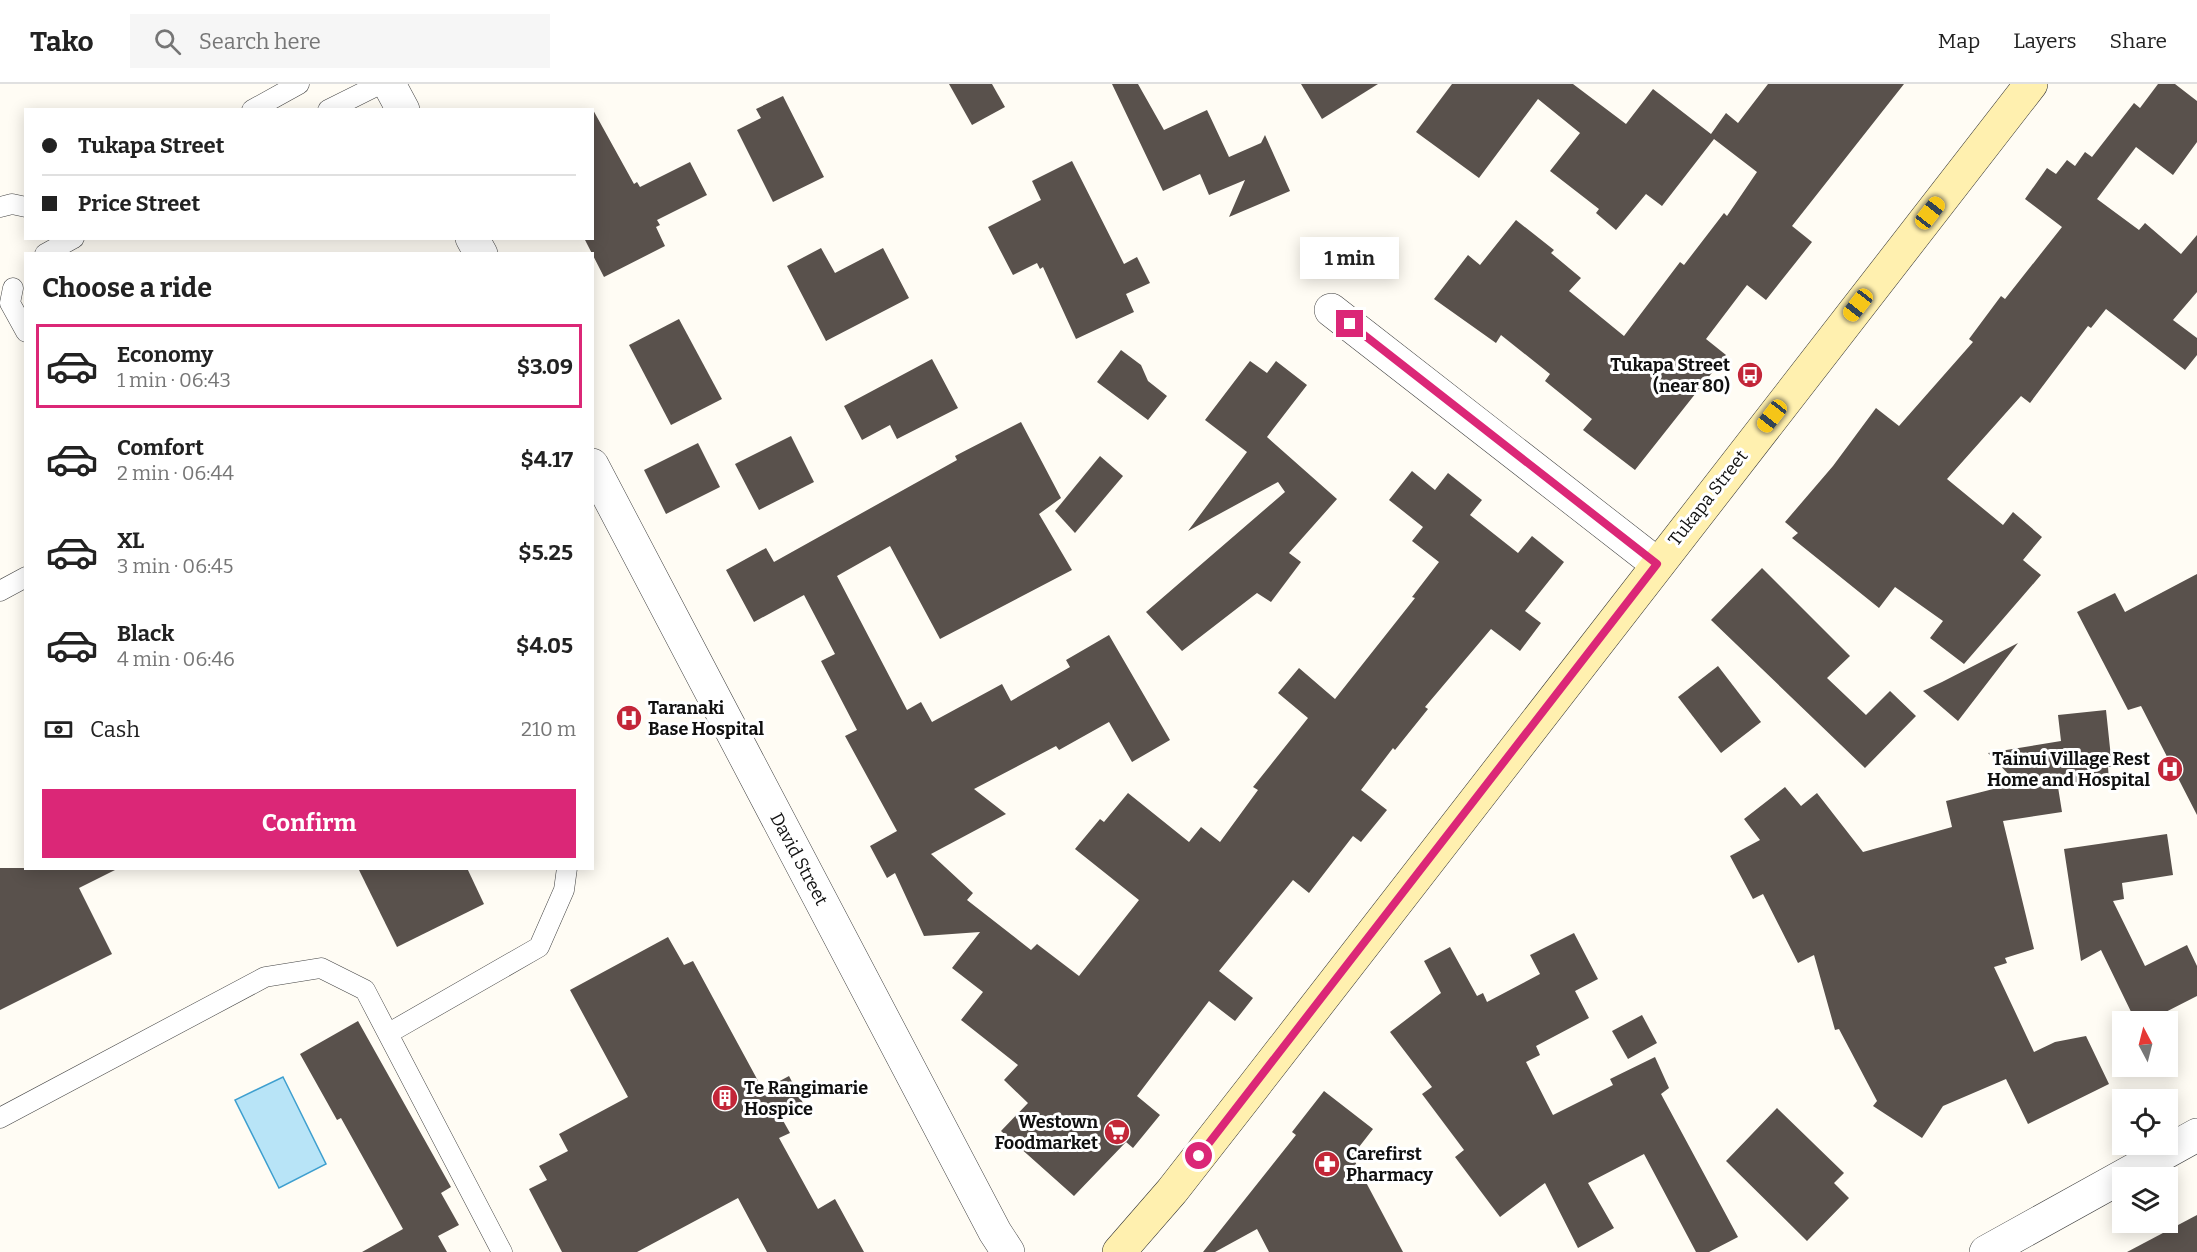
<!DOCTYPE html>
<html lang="en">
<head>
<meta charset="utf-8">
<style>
  body { margin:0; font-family:Bitter,serif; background:#f6f6f6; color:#222; height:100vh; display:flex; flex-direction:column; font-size:22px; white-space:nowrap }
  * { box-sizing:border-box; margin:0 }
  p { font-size:20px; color:#767676 }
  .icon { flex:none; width:33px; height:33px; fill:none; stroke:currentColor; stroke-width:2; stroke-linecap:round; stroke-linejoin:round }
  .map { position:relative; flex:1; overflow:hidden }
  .details { position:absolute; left:24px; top:168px; width:570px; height:618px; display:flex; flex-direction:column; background:#fff; border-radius:0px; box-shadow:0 3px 15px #0003 }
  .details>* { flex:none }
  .guide { position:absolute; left:24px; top:24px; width:570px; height:132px; border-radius:0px; box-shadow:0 3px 15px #0003; display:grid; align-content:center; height:132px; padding:0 18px; background:#fff }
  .needle { width:39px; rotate:353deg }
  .controls { position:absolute; left:2112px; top:927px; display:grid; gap:12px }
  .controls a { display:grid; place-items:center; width:66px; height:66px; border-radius:0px; background:#fff; box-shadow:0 3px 15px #0003; font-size:30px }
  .end { position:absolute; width:27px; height:27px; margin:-14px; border:8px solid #db2777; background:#fff; box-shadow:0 0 0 3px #fff }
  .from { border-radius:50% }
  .bubble { position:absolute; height:42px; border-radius:0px; background:#fff; box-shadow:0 3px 15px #0003; font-size:20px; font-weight:700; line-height:42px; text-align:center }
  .car { position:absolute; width:18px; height:36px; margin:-18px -9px; border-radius:8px; box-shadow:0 0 4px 2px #0007; background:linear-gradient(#f5c518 24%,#345 0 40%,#f5c518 0 76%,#345 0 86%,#f5c518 0) }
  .guide b { display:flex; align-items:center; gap:21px; height:57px; font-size:22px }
  .guide b+b { border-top:2px solid #e0e0e0 }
  .guide i { width:15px; height:15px; background:#222 }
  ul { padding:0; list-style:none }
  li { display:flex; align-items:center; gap:18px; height:84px; margin:0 12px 9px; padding:0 6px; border:3px solid transparent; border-radius:0px }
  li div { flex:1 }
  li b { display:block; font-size:22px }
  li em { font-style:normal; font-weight:700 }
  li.current { border-color:#db2777 }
  li>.icon { width:54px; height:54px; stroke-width:1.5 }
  h2 { padding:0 18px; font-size:27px; line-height:72px }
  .pay { display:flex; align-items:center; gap:15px; height:66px; padding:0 18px; font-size:22px }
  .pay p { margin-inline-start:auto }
  .primary-button { display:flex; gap:12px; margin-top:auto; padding:12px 18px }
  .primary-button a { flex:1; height:69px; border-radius:0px; background:#db2777; color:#fff; font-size:24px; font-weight:700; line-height:69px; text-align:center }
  header { display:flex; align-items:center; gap:36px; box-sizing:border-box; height:84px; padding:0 30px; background:#fff; border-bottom:2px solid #e0e0e0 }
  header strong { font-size:28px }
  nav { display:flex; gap:33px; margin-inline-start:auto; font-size:21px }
  .search { width:420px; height:54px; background:#f6f6f6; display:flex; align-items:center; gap:15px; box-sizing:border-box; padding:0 21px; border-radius:0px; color:#767676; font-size:22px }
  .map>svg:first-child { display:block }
  .water { fill:#b8e4f7; stroke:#3e9fcf; stroke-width:1.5 }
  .building { fill:#59514c }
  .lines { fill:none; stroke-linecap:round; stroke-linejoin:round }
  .service-casing { stroke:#434343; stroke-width:21 }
  .minor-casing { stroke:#434343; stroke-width:34 }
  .tertiary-casing { stroke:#434343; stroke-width:34 }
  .secondary-casing { stroke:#323232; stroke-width:34 }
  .service { stroke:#fff; stroke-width:20 }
  .minor { stroke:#fff; stroke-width:33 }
  .tertiary { stroke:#fff; stroke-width:33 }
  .secondary { stroke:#fff0af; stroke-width:33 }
  .route { stroke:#db2777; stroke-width:8 }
  .labels { text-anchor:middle; stroke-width:6; stroke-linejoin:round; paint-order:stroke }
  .poi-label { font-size:18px; font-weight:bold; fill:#101010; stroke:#fff; text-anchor:end }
  .street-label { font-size:18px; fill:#101010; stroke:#fff }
</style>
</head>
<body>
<header>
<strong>Tako</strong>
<div class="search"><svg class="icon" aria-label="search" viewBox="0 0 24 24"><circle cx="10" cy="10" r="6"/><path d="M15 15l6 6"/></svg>Search here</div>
<nav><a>Map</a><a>Layers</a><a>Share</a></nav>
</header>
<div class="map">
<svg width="2197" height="1168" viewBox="0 0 2197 1168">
  <rect width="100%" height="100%" fill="#fffcf4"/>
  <path class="water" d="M283 993 326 1080 279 1104 235 1016Z"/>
  <g class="building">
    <path d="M949 0H992L1005 23 972 41Z"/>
    <path d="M1112 0H1138L1164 46 1207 26 1229 73 1261 59 1265 51 1290 107 1229 133 1245 96 1209 111 1200 90 1163 107Z"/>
    <path d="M1301 0H1378L1322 35Z"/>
    <path d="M1452 0H1573L1626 40 1653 5 1711 50 1726 29 1738 39 1768 0H1904L1792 142 1812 158 1766 216 1747 201 1706 255 1726 271 1635 386 1583 346 1592 335 1545 297 1550 290 1501 251 1496 259 1434 215 1468 171 1480 181 1516 136 1554 166 1551 169 1581 194 1569 207 1624 252 1680 178 1684 181 1724 129 1727 132 1757 88 1714 55 1662 122 1646 110 1616 146 1596 129 1599 125 1550 87 1580 49 1538 15 1479 94 1416 48Z"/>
    <path d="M2158 0H2175L2197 17V58L2173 91 2136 63 2097 115 2139 146 2145 139 2181 170 2197 151V208L2173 236 2197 254V271L2185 286 2106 225 2091 244 2088 242 2030 319 2021 312 1947 395 2003 441 2013 428 2042 453 2023 476 2041 491 1964 580 1930 554 1943 537 1895 503 1879 524 1792 454 1798 449 1785 438 1833 382 1876 324 1899 342 1973 258 1969 255 2001 212 2005 215 2062 143 2025 115 2047 84 2056 90 2067 76 2075 82 2085 68 2092 73 2134 19 2140 24Z"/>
    <path d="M783 12 824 93 773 118 737 46 761 34 756 25Z"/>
    <path d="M592 24 634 100 637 98 640 103 690 78 707 111 657 136 660 141 656 143 665 162 604 193 584 154H592Z"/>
    <path d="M1072 77 1124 180 1137 173 1150 199 1126 210 1134 228 1076 255 1043 183 1040 185 1037 179 1013 191 988 143 1041 116 1032 97Z"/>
    <path d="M821 164 835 189 883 164 909 214 826 257 787 182Z"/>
    <path d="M679 235 722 315 671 341 629 261Z"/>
    <path d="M1121 266 1141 281 1148 297 1167 312 1148 336 1097 298Z"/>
    <path d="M932 275 958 324 897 355 890 341 862 356 844 322Z"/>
    <path d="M1250 277 1267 289 1276 277 1307 301 1267 353 1337 415 1289 469 1301 478 1271 518 1257 509 1182 567 1146 528 1285 408 1278 398 1188 447 1247 368 1205 336Z"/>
    <path d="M1021 338 1061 414 1039 430 1072 486 940 555 890 462 837 492 907 626 921 618 932 638 1002 600 1011 617 1070 583 1066 576 1109 551 1170 656 1132 678 1109 638 1059 666 1056 662 974 705 1006 730 931 770 973 809 967 816 1031 866 1037 860 1079 892 1139 816 1075 765 1100 735 1104 738 1128 709 1189 758 1201 743 1220 758 1258 706 1253 703 1308 634 1278 609 1299 584 1335 615 1415 514 1412 513 1439 478 1412 457 1423 443 1389 416 1412 387 1435 406 1448 389 1482 416 1470 431 1518 469 1532 452 1564 478 1525 527 1541 539 1520 567 1491 545 1425 623 1428 625 1395 666 1393 664 1361 706 1387 726 1361 758 1353 752 1309 809 1293 796 1219 887 1253 914 1235 937 1209 917 1137 1012 1160 1031 1133 1064 1126 1058 1074 1112 1001 1047 1028 1019 1004 996 1018 981 961 936 983 908 952 884 980 848 924 852 895 789 887 794 870 762 897 747 845 652 857 646 821 577 835 570 804 511 754 538 726 486 766 464 774 478 957 376 955 372Z"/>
    <path d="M791 352 814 398 759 426 735 380Z"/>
    <path d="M698 359 720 403 666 430 644 386Z"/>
    <path d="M1100 372 1123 392 1075 449 1055 427Z"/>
    <path d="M1762 484 1850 572 1827 594 1866 631 1890 607 1916 632 1865 684 1711 536Z"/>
    <path d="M2197 490V731L2141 622 2128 626 2077 528 2115 509 2125 528Z"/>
    <path d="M2018 559 1958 637 1923 607 1942 598Z"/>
    <path d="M1718 582 1761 638 1721 669 1678 613Z"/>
    <path d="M2106 626 2112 683H2108L2109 697 2058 703 2062 728 2003 737 2034 865 2005 874 2007 879 1994 883 2034 968 2055 958 2086 952 2109 1000 2028 1040 2006 995 1943 1022 1922 1054 1873 1022 1877 1017 1839 945 1835 946 1814 871 1798 879 1763 810 1753 815 1730 772 1760 756 1744 735 1785 703 1801 722 1817 709 1863 768 1952 743 1946 717 2017 699 1988 669 2061 657 2058 631Z"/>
    <path d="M2167 750 2173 791 2122 799 2124 815 2113 817 2145 882 2187 861 2197 882V912L2146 938H2136L2101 866 2081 877 2064 765Z"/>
    <path d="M0 784H119L79 804 112 870 0 926Z"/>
    <path d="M358 784H467L484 820 397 863Z"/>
    <path d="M1574 849 1598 895 1575 907 1589 934 1536 962 1540 971 1526 978 1553 1031 1613 1001 1610 995 1655 973 1669 1004 1661 1010 1738 1153 1709 1168H1696L1644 1070 1588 1099 1614 1144 1578 1164 1545 1099 1500 1133 1455 1073 1464 1066 1422 1010 1432 1003 1390 948 1441 909 1424 877 1450 863 1477 912 1483 909 1487 918 1540 890 1530 871Z"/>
    <path d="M668 853 684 881 693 877 763 1006 789 992 804 1021 781 1033 790 1049 779 1054 818 1125 835 1115 864 1168H767L738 1114 637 1168H562L529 1105 547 1096 539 1082 568 1067 559 1050 628 1013 570 906Z"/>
    <path d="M1642 931 1657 959 1628 975 1612 947Z"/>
    <path d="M358 937 451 1103 441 1109 459 1141 438 1152 447 1168H362L403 1145 341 1034 337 1036 300 970Z"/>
    <path d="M1324 1007 1373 1045 1352 1072 1403 1168H1269L1257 1145 1215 1168H1203L1296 1051 1292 1048Z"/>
    <path d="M1777 1024 1844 1089 1834 1099 1849 1114 1807 1157 1726 1077Z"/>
    <path d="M2197 1131V1168H2127Z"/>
  </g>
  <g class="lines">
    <g class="service-casing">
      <g id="service">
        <path d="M252 26 299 0"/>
        <path d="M328 26 380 0"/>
        <path d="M0 123 12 120 26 123"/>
        <path d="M45 170 74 154"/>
        <path d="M13 204 10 219 26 248"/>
        <path d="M0 507 26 493"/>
        <path d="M389 949 539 863 564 806 567 784"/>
        <path d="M0 1034 265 893 321 884 365 906 502 1168"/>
      </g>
    </g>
    <g class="minor-casing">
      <g id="minor">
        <path d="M1331 226 1657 480"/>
        <path d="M1986 1168 2197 1051"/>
      </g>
    </g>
    <g class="tertiary-casing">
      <g id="tertiary">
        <path d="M389 0 403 26"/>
        <path d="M472 154 481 170"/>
        <path d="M592 381 995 1148 1008 1168"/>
      </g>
    </g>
    <g class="secondary-casing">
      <path id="secondary" d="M1119 1168 1172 1107 1254 1002 2031 0"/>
    </g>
    <use href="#service" class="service"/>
    <use href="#minor" class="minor"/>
    <use href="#tertiary" class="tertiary"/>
    <use href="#secondary" class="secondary"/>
  </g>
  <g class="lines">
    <path class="route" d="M1199 1072 1657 480 1350 240"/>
  </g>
  <defs>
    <g id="bus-disc" transform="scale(1.35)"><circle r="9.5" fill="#c32638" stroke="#fff"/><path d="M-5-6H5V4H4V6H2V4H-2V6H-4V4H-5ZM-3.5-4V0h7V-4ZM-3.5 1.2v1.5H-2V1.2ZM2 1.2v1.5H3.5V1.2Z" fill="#fff"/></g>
    <g id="hospital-disc" transform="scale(1.35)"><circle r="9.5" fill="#c32638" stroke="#fff"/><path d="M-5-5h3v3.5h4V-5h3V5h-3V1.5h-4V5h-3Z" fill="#fff"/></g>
    <g id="building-disc" transform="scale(1.35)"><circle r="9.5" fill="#c32638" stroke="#fff"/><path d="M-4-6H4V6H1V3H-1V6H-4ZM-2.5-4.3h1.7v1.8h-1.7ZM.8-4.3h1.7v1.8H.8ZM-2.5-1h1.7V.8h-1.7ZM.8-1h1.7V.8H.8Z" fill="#fff"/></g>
    <g id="supermarket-disc" transform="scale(1.35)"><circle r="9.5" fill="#c32638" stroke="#fff"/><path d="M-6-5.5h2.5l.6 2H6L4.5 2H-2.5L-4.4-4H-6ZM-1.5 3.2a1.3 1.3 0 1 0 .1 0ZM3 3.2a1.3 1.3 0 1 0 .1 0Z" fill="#fff"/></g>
    <g id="pharmacy-disc" transform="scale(1.35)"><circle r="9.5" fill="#c32638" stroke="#fff"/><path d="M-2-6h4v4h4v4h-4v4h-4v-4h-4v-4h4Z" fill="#fff"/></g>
  </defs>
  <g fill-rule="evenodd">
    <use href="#bus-disc" x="1750" y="291"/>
    <use href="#hospital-disc" x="629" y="634"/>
    <use href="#hospital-disc" x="2170" y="685"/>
    <use href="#building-disc" x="725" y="1014"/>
    <use href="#supermarket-disc" x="1117" y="1048"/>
    <use href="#pharmacy-disc" x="1327" y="1080"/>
  </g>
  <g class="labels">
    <g class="poi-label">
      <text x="1730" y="287">Tukapa Street<tspan x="1730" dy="21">(near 80)</tspan></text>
      <text x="648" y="630" text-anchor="start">Taranaki<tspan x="648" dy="21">Base Hospital</tspan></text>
      <text x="2150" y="681">Tainui Village Rest<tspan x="2150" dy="21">Home and Hospital</tspan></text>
      <text x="744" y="1010" text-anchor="start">Te Rangimarie<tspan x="744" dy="21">Hospice</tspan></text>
      <text x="1098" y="1044">Westown<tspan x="1098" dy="21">Foodmarket</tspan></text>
      <text x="1346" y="1076" text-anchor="start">Carefirst<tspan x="1346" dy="21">Pharmacy</tspan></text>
    </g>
    <g class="street-label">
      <text transform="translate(1708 414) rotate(-52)" y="6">Tukapa Street</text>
      <text transform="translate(799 775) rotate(62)" y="6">David Street</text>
    </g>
  </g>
</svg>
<div class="controls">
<a><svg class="needle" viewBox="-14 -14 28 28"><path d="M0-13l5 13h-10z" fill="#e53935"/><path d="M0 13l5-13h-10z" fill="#767676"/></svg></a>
<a><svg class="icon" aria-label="locate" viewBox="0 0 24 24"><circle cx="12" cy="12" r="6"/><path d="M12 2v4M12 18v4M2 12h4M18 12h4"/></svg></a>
<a><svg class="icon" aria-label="layers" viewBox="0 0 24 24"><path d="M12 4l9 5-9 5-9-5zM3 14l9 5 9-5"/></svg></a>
</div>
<i class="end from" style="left:1199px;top:1072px"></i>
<i class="end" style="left:1350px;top:240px"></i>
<div class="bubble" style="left:1300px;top:153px;width:99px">1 min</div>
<i class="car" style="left:1930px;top:129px;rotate:38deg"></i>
<i class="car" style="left:1858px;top:221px;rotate:218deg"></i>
<i class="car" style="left:1772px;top:332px;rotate:218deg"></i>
<div class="guide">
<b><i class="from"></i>Tukapa Street</b>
<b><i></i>Price Street</b>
</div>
<section class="details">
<h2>Choose a ride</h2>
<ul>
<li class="current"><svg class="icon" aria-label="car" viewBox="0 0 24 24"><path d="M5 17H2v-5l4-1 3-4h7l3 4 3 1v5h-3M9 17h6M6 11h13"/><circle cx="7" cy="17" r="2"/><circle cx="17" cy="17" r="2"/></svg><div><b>Economy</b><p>1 min · 06:43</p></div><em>$3.09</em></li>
<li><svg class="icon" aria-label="car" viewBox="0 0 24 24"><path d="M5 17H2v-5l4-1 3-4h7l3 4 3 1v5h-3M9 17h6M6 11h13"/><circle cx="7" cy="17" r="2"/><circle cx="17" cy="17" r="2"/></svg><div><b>Comfort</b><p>2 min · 06:44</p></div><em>$4.17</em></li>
<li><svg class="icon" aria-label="car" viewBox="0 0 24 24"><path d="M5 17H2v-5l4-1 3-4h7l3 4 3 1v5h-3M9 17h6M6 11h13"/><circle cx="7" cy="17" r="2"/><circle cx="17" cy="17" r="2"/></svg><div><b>XL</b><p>3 min · 06:45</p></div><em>$5.25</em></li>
<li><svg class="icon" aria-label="car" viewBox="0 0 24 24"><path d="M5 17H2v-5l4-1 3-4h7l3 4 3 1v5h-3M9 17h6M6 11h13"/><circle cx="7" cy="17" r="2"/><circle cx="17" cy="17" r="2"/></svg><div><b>Black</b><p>4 min · 06:46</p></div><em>$4.05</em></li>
</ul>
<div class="pay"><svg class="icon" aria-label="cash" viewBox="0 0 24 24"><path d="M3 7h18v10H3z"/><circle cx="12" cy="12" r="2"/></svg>Cash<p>210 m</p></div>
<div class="primary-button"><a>Confirm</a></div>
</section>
</div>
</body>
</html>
